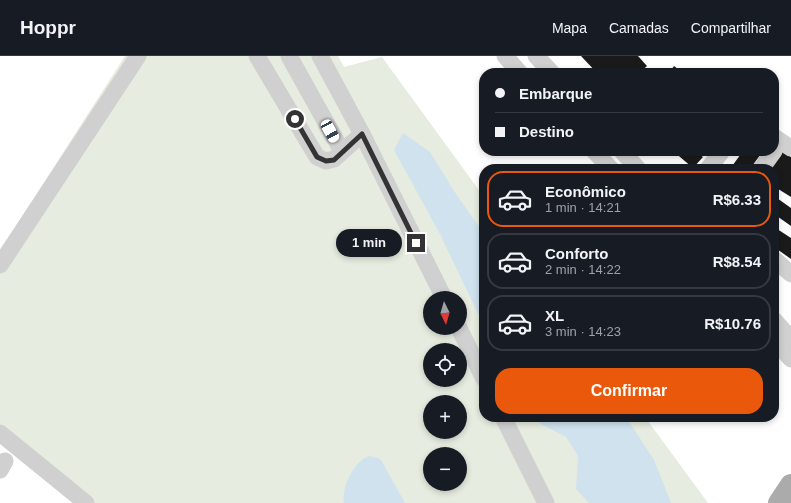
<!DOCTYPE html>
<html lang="pt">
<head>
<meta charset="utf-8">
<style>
  body { margin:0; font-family:Helvetica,sans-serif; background:#20242c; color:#f1f3f6; height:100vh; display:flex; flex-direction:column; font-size:15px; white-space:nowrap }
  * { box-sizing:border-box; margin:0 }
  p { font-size:13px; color:#9ea1a6 }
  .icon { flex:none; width:22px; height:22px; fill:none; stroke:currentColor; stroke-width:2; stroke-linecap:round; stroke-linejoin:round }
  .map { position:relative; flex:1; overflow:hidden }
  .drawer { position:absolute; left:479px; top:108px; width:300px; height:258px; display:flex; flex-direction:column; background:#171b24; border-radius:16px; box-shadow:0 2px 6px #0003 }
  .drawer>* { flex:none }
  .guide { position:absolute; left:479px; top:12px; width:300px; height:88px; border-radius:16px; box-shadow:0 2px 6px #0003; display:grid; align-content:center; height:88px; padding:0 16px; background:#171b24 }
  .needle { width:26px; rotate:175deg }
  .tools { position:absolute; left:423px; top:235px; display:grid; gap:8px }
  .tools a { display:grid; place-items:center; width:44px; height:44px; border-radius:50%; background:#171b24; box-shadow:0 2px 6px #0003; font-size:20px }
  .end { position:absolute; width:18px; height:18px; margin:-9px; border:5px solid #333; background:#fff; box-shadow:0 0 0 2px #fff }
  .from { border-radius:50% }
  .bubble { position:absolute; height:28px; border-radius:14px; background:#171b24; box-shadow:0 2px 6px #0003; font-size:13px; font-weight:800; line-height:28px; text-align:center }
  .car { position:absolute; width:12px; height:24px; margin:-12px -6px; border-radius:5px; box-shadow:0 0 3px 1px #0007; background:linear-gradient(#fff 24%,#345 0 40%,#fff 0 76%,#345 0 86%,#fff 0) }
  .guide b { display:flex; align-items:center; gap:14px; height:38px; font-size:15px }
  .guide b+b { border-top:1px solid #363941 }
  .guide i { width:10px; height:10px; background:#f1f3f6 }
  ul { padding:7px 0 0; list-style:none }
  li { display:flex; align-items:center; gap:12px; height:56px; margin:0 8px 6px; padding:0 8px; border:2px solid #363941; border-radius:16px }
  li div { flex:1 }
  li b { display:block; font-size:15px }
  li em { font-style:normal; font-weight:800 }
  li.current { border-color:#ea580c }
  li>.icon { width:36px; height:36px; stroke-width:1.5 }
  .button { display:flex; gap:8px; margin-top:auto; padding:8px 16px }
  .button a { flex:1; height:46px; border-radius:16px; background:#ea580c; color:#fff; font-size:16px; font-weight:800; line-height:46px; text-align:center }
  header { display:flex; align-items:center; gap:24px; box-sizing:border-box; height:56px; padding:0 20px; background:#171b24; border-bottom:1px solid #363941 }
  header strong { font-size:19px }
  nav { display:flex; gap:22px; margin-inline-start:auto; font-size:14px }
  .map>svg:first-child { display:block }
  .green { fill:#e6ecdf; fill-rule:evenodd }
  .water { fill:#cfe2ee }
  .building { fill:#1a1a1a }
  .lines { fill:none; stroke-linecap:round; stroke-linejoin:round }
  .minor { stroke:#d0d0d0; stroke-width:17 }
  .major { stroke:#ababab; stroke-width:22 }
  .route { stroke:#333; stroke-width:5 }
</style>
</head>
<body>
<header>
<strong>Hoppr</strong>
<nav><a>Mapa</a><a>Camadas</a><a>Compartilhar</a></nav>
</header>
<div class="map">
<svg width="791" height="447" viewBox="0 0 791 447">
  <rect width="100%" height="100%" fill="#fff"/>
  <path class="green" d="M125 0H338L344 11 382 1 484 141V361H645L708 447H77L0 382V195ZM430 242H460V272H430ZM430 294H460V324H430ZM430 346H460V376H430ZM430 398H460V428H430Z"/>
  <g class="water">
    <path d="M403 77 430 96 454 135 484 178V270L440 178 394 94Z"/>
    <path d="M537 361H626L654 404 671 447H589L576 433 578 400 566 381 541 368Z"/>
    <path d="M369 400 378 402 381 404 405 447H344C341 432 354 405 369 400Z"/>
  </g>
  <g class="building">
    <path d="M581 0H638L647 10 639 17H597Z"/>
    <path d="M674 10 683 17H669Z"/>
    <path d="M781 94 791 101V141L775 131 774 132V113H769Z"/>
    <path d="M673 95H695L703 101 693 112Z"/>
    <path d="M743 95H763L750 113H730Z"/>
    <path d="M774 140 791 152V170L774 158Z"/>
    <path d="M774 171 791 182V203L774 191Z"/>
  </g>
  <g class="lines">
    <g class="minor">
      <path d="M257 0 317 101 326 105 334 103 362 78"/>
      <path d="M289 0 338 88 344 94"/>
      <path d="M320 0 362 78 444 242"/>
      <path d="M505 0 520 17"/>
      <path d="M536 0 552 17"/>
      <path d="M774 81 791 92"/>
      <path d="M594 95 611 113"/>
      <path d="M622 95 638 113"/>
      <path d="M708 113 722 95"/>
      <path d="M761 113 774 95"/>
      <path d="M774 203 791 218"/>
      <path d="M0 209 138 0"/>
      <path d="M774 264 791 283"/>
      <path d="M459 272 484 323"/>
      <path d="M774 285 791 303"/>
      <path d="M503 361 546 447"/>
      <path d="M0 377 86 447"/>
      <path d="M0 414 5 405"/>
    </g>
    <path class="major" d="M779 447 791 429"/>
  </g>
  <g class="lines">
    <path class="route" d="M295 63 317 101 326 105 334 104 362 78 416 187"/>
  </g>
</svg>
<div class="tools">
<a><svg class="needle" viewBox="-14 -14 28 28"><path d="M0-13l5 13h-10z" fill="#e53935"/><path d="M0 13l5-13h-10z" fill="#9ea1a6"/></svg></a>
<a><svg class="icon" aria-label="locate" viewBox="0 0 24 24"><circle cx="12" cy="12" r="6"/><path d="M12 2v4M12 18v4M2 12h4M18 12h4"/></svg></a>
<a>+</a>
<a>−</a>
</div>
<i class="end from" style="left:295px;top:63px"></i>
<i class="end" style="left:416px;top:187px"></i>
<div class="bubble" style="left:336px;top:173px;width:66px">1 min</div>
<i class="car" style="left:330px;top:75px;rotate:151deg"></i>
<div class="guide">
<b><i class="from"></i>Embarque</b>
<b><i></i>Destino</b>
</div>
<section class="drawer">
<ul>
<li class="current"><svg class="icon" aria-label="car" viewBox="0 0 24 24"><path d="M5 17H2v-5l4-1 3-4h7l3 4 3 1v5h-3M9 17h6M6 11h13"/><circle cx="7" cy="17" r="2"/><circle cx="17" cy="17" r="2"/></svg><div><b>Econômico</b><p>1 min · 14:21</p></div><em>R$6.33</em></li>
<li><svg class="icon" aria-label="car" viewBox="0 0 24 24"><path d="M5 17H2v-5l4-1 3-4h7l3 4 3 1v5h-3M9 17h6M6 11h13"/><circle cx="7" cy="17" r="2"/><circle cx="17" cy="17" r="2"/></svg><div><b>Conforto</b><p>2 min · 14:22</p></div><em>R$8.54</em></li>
<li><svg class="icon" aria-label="car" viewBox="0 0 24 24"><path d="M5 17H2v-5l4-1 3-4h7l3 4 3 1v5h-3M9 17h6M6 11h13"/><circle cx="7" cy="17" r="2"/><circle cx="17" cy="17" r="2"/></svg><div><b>XL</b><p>3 min · 14:23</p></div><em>R$10.76</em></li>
</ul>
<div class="button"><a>Confirmar</a></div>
</section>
</div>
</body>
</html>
